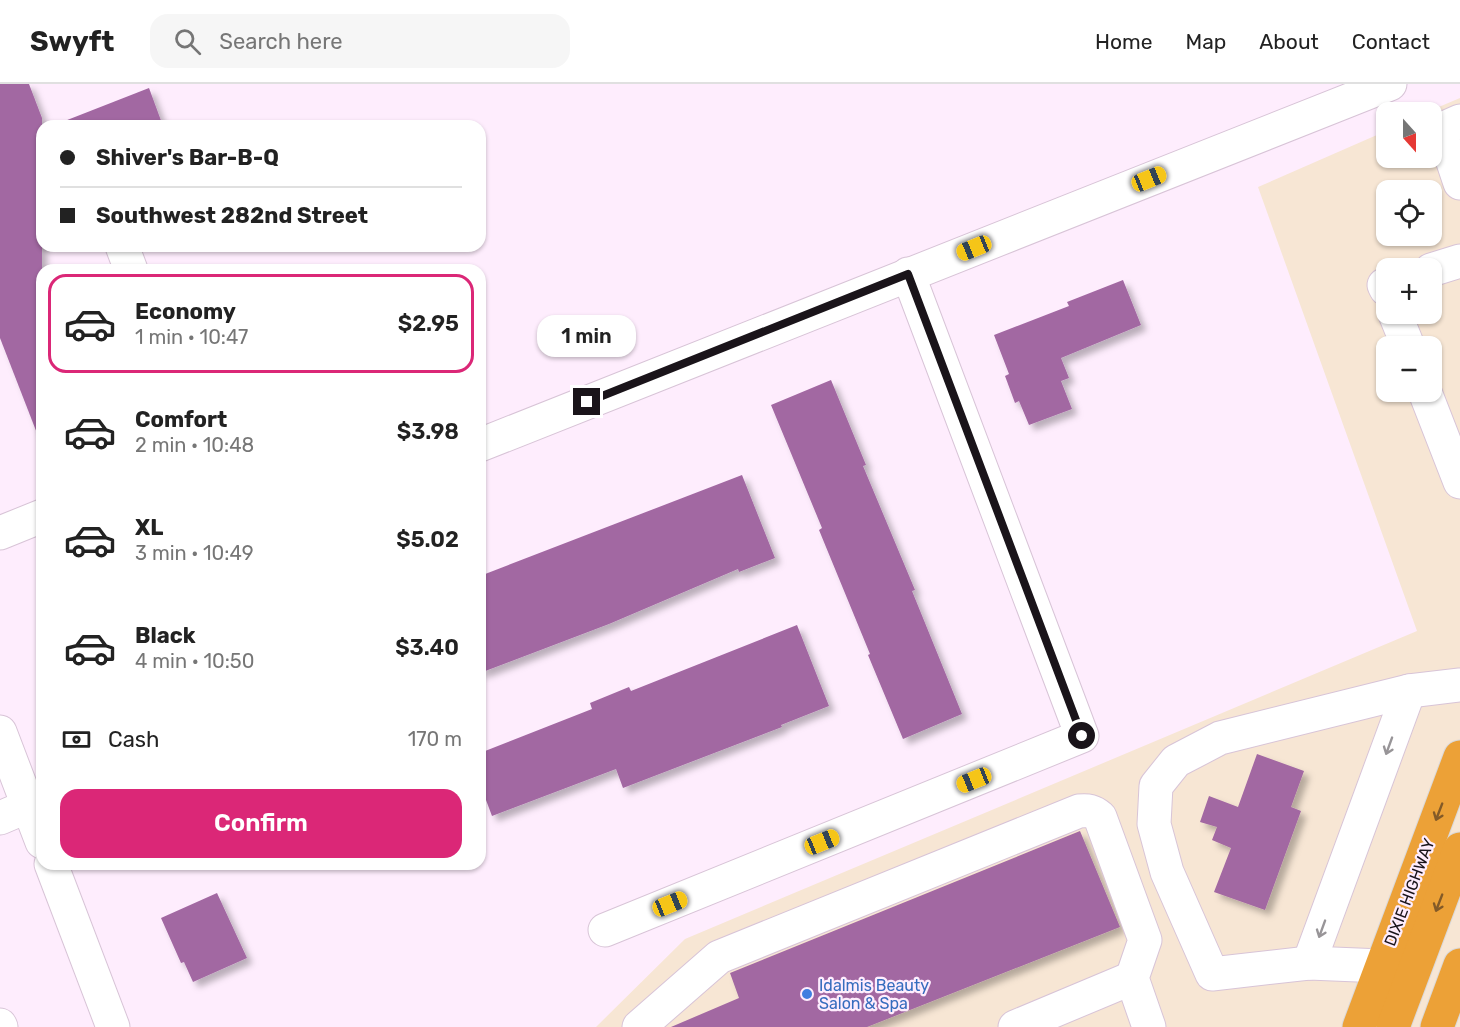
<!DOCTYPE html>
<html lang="en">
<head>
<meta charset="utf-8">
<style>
  body { margin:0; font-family:Rubik,sans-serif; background:#f6f6f6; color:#222; height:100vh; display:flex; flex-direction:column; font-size:22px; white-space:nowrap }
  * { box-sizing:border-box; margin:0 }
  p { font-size:20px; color:#767676 }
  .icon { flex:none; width:33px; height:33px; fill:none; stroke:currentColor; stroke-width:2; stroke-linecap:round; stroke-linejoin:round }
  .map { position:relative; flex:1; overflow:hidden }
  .sheet { position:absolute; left:36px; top:180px; width:450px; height:606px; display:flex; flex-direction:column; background:#fff; border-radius:18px; box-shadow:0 2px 4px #0004 }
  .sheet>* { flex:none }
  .hud { position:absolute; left:36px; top:36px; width:450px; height:132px; border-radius:18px; box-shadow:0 2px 4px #0004; display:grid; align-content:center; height:132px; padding:0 24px; background:#fff }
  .needle { width:39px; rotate:159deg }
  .buttons { position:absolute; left:1376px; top:18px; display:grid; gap:12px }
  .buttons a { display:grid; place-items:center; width:66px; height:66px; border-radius:12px; background:#fff; box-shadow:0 2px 4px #0004; font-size:30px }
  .end { position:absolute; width:27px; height:27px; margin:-14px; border:8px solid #1a141a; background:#fff; box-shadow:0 0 0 3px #fff }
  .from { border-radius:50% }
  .bubble { position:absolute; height:42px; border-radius:18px; background:#fff; box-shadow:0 2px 4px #0004; font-size:20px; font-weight:600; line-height:42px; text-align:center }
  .car { position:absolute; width:18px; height:36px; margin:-18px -9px; border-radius:8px; box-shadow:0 0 4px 2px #0007; background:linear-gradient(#f5c518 24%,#345 0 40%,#f5c518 0 76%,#345 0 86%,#f5c518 0) }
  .hud b { display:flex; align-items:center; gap:21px; height:57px; font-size:22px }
  .hud b+b { border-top:2px solid #e0e0e0 }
  .hud i { width:15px; height:15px; background:#222 }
  ul { padding:10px 0 0; list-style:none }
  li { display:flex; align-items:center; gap:18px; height:99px; margin:0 12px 9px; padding:0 12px; border:3px solid transparent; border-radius:18px }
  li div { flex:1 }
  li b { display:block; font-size:22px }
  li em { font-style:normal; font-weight:600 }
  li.current { border-color:#db2777 }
  li>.icon { width:54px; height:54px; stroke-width:1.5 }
  .pay { display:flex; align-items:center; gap:15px; height:66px; padding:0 24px; font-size:22px }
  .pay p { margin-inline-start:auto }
  .cta { display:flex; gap:12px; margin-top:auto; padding:12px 24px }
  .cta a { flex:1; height:69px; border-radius:18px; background:#db2777; color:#fff; font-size:24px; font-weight:600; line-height:69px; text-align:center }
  header { display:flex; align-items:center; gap:36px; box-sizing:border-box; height:84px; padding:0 30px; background:#fff; border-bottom:2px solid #e0e0e0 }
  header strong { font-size:28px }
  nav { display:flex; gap:33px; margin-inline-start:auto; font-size:21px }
  .search { width:420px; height:54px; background:#f6f6f6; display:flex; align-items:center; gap:15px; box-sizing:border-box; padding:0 21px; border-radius:18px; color:#767676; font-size:22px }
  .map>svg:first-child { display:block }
  .commercial { fill:#f7e6d4; fill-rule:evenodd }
  .building { fill:#a267a2; filter:url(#shadow) }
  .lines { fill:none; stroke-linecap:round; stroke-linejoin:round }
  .minor-casing { stroke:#d8c4d7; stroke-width:35 }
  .highway-casing { stroke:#dad9da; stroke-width:35 }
  .minor { stroke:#fff; stroke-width:33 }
  .highway { stroke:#eca137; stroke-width:33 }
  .oneway { stroke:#989598 }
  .oneway2 { stroke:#835a28 }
  .route { stroke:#1a141a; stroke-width:8 }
  .shop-dot { fill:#3f7fe0; stroke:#feedfd; stroke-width:2 }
  .labels { text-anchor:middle; stroke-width:4.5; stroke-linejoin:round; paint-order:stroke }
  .street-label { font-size:16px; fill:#1a141a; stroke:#feedfd }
  .shop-label { font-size:16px; fill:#366cbe; stroke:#feedfd; text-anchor:start }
</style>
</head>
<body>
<header>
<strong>Swyft</strong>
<div class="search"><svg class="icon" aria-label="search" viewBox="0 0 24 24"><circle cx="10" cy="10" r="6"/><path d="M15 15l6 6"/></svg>Search here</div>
<nav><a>Home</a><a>Map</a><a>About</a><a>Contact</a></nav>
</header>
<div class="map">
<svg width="1460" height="943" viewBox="0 0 1460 943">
  <defs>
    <filter id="shadow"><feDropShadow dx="5.5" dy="5.5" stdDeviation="3" flood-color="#0004"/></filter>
  </defs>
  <rect width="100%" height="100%" fill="#feedfd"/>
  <path class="commercial" d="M1460 14V943H596L685 855 1417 547 1258 103 1386 47V74H1431V28H1427ZM1386 106H1431V152H1386ZM1386 184H1431V230H1386ZM1386 262H1431V308H1386Z"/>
  <g class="building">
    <path d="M0 0H29L42 34V357H40L0 254Z"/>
    <path d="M149 4 163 42H57V40Z"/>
    <path d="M1123 196 1141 241 1061 274 1069 294 1061 297 1072 325 1029 341 1019 317 1015 319 1005 292 1009 290 994 251 1069 222 1067 218Z"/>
    <path d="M831 296 866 381 863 382 915 506 912 507 962 630 903 655 868 571 870 570 819 446 822 444 771 321Z"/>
    <path d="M742 391 775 474 739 488 738 485 609 540 480 589V492Z"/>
    <path d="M797 541 829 622 781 641 782 643 623 704 616 685 492 732 480 700V669L592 625 590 619 629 603 631 607Z"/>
    <path d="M1257 670 1304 687 1291 723 1301 727 1265 826 1214 808 1231 764 1212 756 1217 743 1200 738 1209 712 1238 723Z"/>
    <path d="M1080 747 1120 843 867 943H671L739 914 730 889Z"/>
    <path d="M217 809 247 874 193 898 184 878 181 879 161 834Z"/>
  </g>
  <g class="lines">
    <g class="minor-casing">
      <g id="minor">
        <path d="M1460 37 1442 45 1460 99"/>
        <path d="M122 162 131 186"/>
        <path d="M1431 186 1460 177"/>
        <path d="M1386 200 1384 201 1386 205"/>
        <path d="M1395 230 1408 262"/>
        <path d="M1425 308 1460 398"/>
        <path d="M480 361 1390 0"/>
        <path d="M0 449 42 432"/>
        <path d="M0 648 42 758"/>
        <path d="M0 734 28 722"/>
        <path d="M51 780 113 943"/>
        <path d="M605 846 1082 652 908 190"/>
        <path d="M1309 879 1409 607"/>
        <path d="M1382 882 1309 879 1212 890 1167 788 1154 740 1156 702 1176 677 1220 654 1409 607 1460 601"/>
        <path d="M0 941 1 943"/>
        <path d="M639 943 719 873 1079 727C1088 726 1093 727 1100 733L1145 856 1132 894 1149 943"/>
        <path d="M1015 943 1132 894"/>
      </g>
    </g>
    <g class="highway-casing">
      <g id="highway">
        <path d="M1359 943 1460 673"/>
        <path d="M1393 943 1460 765"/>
        <path d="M1437 943 1460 881"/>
      </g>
    </g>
    <use href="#minor" class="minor"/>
    <use href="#highway" class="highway"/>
  </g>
  <defs><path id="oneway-shaft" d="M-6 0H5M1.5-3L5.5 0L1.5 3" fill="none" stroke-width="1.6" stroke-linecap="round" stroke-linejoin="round" transform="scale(1.5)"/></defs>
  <g class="oneway">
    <use href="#oneway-shaft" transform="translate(1389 662) rotate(110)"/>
    <use href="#oneway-shaft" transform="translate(1322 845) rotate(110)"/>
  </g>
  <g class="oneway2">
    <use href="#oneway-shaft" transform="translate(1439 728) rotate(111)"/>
    <use href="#oneway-shaft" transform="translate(1439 819) rotate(111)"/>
  </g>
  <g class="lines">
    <path class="route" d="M587 318 908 190 1082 652"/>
  </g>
  <circle class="shop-dot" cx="807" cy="910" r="6"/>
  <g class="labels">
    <g class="street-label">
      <text transform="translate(1409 808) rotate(-69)" y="6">DIXIE HIGHWAY</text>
    </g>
    <g class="shop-label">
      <text x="819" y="907">Idalmis Beauty<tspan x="819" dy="18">Salon &amp; Spa</tspan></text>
    </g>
  </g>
</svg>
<div class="buttons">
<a><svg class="needle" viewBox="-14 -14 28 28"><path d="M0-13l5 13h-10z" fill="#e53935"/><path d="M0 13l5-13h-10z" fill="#767676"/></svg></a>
<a><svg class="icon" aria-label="locate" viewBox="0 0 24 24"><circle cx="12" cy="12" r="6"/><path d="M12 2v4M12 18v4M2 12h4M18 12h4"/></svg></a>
<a>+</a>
<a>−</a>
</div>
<i class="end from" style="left:1082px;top:652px"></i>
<i class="end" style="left:587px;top:318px"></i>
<div class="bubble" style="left:537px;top:231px;width:99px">1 min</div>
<i class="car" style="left:1149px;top:95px;rotate:68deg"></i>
<i class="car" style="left:974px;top:164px;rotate:248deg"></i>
<i class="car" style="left:974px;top:696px;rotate:248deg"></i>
<i class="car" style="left:822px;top:758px;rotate:68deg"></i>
<i class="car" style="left:670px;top:820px;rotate:68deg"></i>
<div class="hud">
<b><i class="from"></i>Shiver's Bar-B-Q</b>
<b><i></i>Southwest 282nd Street</b>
</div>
<section class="sheet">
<ul>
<li class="current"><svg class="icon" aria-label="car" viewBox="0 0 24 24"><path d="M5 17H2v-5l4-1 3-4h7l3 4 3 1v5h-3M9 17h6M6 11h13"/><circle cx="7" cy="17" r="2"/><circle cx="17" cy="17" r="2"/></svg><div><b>Economy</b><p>1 min · 10:47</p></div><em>$2.95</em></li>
<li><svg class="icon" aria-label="car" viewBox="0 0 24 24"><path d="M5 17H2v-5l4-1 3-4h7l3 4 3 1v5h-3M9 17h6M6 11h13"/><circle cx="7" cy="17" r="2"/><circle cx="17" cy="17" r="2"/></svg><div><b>Comfort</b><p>2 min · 10:48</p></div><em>$3.98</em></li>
<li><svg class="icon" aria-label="car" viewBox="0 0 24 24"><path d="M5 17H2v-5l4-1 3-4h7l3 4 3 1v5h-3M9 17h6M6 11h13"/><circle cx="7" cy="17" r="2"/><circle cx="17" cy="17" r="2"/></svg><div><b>XL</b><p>3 min · 10:49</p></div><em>$5.02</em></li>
<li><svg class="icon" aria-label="car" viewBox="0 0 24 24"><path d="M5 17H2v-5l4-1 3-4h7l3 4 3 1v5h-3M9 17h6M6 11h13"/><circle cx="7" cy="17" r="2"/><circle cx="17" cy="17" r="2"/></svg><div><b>Black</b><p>4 min · 10:50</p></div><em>$3.40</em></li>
</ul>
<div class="pay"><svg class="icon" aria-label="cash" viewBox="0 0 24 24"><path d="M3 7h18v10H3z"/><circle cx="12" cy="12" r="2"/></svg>Cash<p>170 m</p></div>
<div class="cta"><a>Confirm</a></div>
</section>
</div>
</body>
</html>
